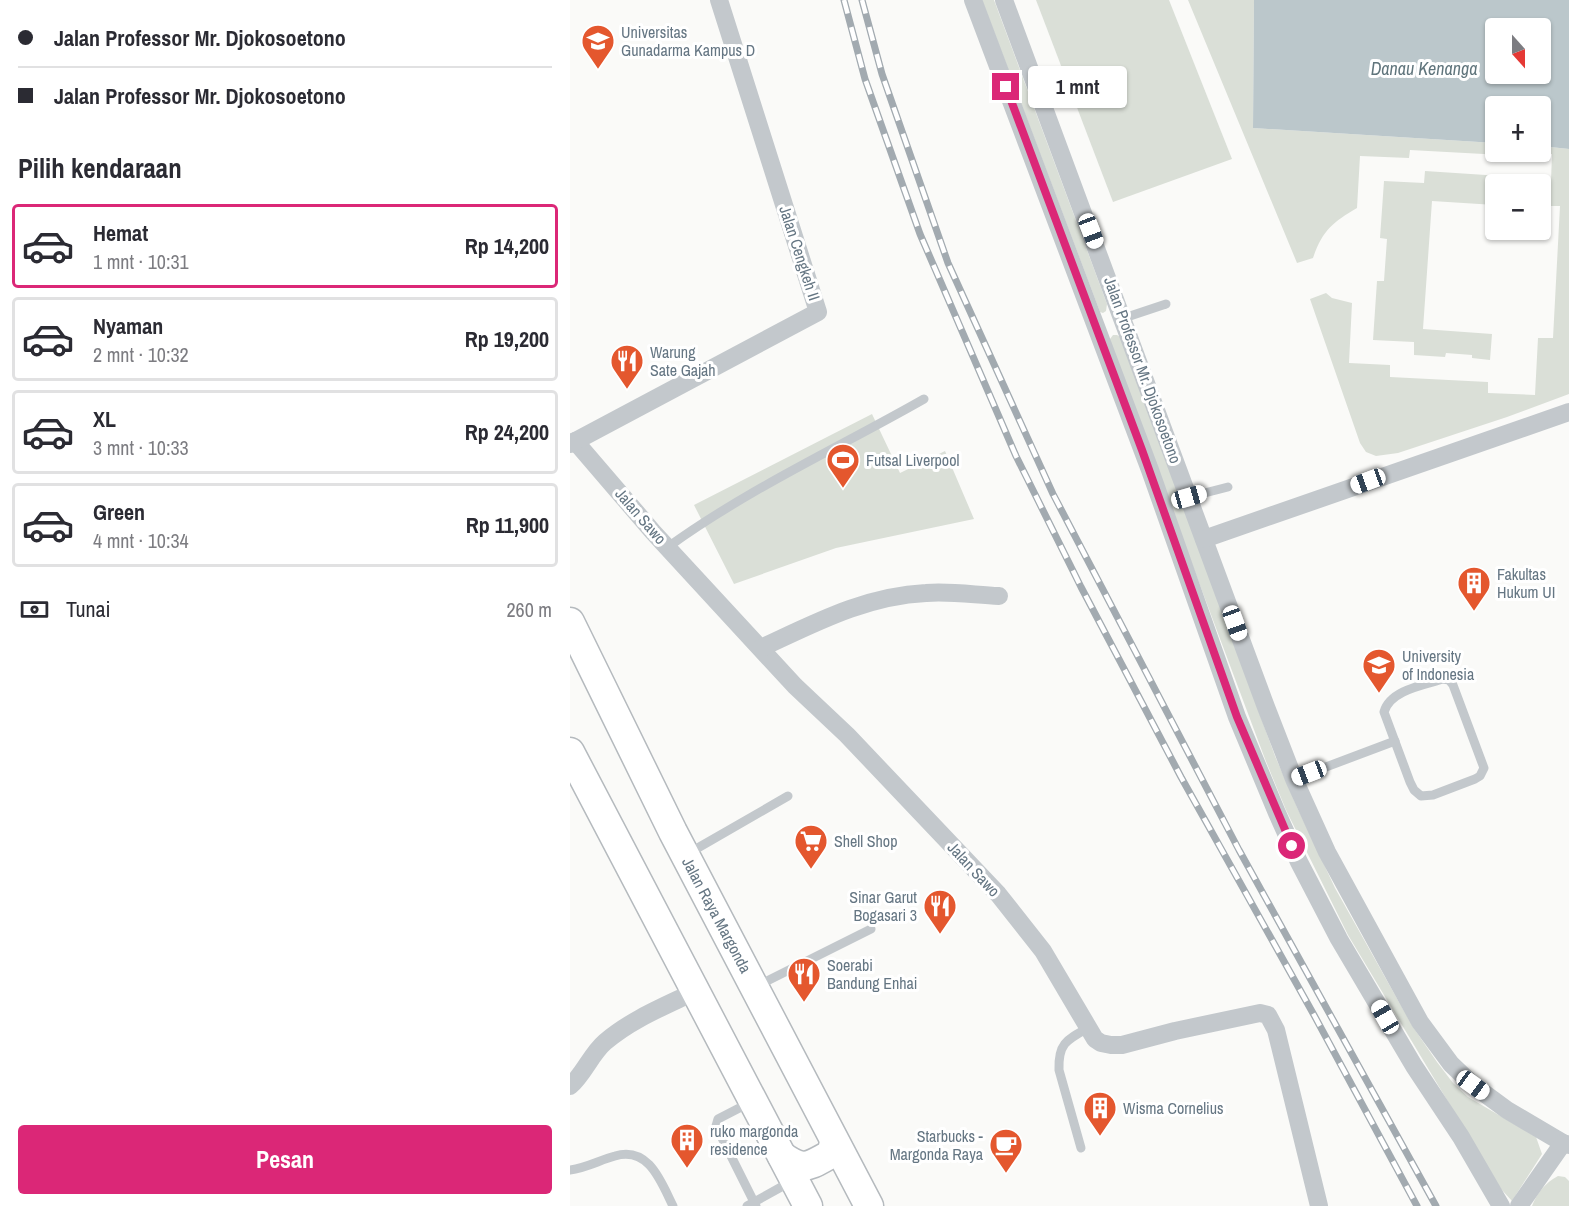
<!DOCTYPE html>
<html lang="id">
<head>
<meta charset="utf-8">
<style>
  body { margin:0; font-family:"Archivo Narrow",sans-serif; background:#f2f2f3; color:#2b2b33; height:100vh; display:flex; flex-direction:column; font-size:22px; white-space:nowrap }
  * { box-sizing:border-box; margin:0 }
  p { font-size:20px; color:#7c7c81 }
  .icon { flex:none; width:33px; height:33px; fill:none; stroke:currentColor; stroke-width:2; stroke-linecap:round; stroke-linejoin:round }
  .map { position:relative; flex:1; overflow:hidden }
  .drawer { display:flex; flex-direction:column; background:#fff; width:570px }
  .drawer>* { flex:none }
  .top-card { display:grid; align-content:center; height:132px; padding:0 18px; background:#fff }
  .needle { width:39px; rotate:159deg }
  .buttons { position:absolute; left:915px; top:18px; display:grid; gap:12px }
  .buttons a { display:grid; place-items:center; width:66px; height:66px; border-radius:6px; background:#fff; box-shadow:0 2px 4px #0004; font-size:30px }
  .end { position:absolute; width:27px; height:27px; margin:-14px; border:8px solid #db2777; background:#fff; box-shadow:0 0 0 3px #fff }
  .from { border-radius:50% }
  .bubble { position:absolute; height:42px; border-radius:6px; background:#fff; box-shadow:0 2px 4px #0004; font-size:20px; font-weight:800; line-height:42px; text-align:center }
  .car { position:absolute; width:18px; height:36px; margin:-18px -9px; border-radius:8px; box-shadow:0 0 4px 2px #0007; background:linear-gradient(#fff 24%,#345 0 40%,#fff 0 76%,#345 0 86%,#fff 0) }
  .top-card b { display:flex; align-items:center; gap:21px; height:57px; font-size:22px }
  .top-card b+b { border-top:2px solid #e1e1e2 }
  .top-card i { width:15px; height:15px; background:#2b2b33 }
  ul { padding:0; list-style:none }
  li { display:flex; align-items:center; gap:18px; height:84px; margin:0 12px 9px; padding:0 6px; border:3px solid #e1e1e2; border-radius:6px }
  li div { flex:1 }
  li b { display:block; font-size:22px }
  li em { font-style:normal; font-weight:800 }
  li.on { border-color:#db2777 }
  li>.icon { width:54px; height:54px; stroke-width:1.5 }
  h2 { padding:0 18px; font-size:27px; line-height:72px }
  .pay { display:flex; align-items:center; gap:15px; height:66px; padding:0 18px; font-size:22px }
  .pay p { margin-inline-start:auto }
  .primary-button { display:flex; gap:12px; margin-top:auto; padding:12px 18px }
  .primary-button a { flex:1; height:69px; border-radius:6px; background:#db2777; color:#fff; font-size:24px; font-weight:800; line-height:69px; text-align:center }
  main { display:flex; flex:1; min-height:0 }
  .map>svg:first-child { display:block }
  .green { fill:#dadfd7 }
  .water { fill:#bbc7cb; fill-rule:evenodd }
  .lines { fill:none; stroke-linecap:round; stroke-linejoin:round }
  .primary-casing { stroke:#b5babe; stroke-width:31 }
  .lane { stroke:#c3c8cc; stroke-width:9 }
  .street { stroke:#c3c8cc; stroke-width:18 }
  .primary { stroke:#fff; stroke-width:28 }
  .rail-casing { stroke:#a2aab0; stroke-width:7 }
  .rail { stroke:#fff; stroke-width:4.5; stroke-dasharray:14; stroke-linecap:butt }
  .route { stroke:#db2777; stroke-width:8 }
  .labels { text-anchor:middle; stroke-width:6; stroke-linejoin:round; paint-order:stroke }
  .poi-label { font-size:16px; fill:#657683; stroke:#fff; text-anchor:start }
  .street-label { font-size:16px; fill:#657683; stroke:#fff }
  .water-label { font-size:18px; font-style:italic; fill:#60757c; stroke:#fff }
</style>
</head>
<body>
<main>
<section class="drawer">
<div class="top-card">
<b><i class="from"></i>Jalan Professor Mr. Djokosoetono</b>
<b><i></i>Jalan Professor Mr. Djokosoetono</b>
</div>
<h2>Pilih kendaraan</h2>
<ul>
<li class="on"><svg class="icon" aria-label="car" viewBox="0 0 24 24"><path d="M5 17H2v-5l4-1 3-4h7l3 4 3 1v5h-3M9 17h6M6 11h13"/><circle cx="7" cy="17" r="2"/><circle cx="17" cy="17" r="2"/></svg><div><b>Hemat</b><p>1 mnt · 10:31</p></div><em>Rp 14,200</em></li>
<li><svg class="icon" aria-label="car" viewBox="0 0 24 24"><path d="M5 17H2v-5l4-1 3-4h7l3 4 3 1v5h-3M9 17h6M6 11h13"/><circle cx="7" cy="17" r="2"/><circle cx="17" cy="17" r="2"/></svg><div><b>Nyaman</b><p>2 mnt · 10:32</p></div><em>Rp 19,200</em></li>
<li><svg class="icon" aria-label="car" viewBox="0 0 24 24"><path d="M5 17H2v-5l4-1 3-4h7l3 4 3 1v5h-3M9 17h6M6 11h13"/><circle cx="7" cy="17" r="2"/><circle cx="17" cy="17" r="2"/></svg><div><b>XL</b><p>3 mnt · 10:33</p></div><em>Rp 24,200</em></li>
<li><svg class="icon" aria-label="car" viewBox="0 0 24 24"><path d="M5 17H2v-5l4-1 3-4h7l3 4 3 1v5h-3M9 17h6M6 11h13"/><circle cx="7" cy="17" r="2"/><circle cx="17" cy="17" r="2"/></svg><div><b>Green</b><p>4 mnt · 10:34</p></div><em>Rp 11,900</em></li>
</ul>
<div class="pay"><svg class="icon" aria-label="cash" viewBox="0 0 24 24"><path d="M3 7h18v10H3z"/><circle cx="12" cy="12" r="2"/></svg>Tunai<p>260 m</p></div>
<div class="primary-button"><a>Pesan</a></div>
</section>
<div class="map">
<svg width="999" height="1206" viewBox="0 0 999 1206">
  <rect width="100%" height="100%" fill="#fafaf8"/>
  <g class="green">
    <path d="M412 0H424L537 304 536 311 533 313 530 312Z"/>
    <path d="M466 0H599L662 159 543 202Z"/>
    <path d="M618 0H684L683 128 925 143 926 152H932V155L840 150 839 158 790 156 787 208C763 222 752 231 743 258L727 263Z"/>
    <path d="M971 146 999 149V394L937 417 828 453 806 456 796 452 790 443 740 299 756 293 762 298 782 303 779 363 820 365V377L918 382V393L965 395 968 338H983L990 206H980L982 154 942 152H970Z"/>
    <path d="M855 171 931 176V184H926L925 205 862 201 853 329 922 334 920 360 902 358V355L876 353 875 357 844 355V342L803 340 807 281H814L817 239 810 238 814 181 854 183Z"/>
    <path d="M543 335H547L552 338 705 756 727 807 765 888 843 1027 867 1062 883 1083 898 1097 966 1137 972 1154 942 1201 931 1189 886 1115 778 935 716 810 695 759 542 350 540 339Z"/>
    <path d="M302 414 330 473 375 451 404 519 266 548 164 584 124 505Z"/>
    <path d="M988 1176 995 1177 999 1181V1206H962C967 1193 975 1183 988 1176Z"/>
  </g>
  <path class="water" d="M684 0H999V149L971 146 970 106H926L925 143 683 128ZM926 28H970V74H926Z"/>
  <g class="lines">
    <g class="primary-casing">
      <g id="primary">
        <path d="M0 622 103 832 299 1206"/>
        <path d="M0 752 238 1206"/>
        <path d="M212 1156C235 1172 238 1166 261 1154L264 1143"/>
      </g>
    </g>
    <g class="lane">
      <path d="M554 318 596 304"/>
      <path d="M619 497 658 487"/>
      <path d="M98 547C178 489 268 448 354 399"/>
      <path d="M873 679 879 680 883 685 914 768 910 776 905 779 863 795 851 796 844 790 840 782 814 712C820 690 854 685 873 679Z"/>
      <path d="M724 779 825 741"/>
      <path d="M119 853 218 796"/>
      <path d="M187 986 301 929"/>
      <path d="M179 1103 148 1119 146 1126 186 1206"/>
      <path d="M511 1148 489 1070C488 1044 496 1040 518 1028"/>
      <path d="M0 1170C16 1168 30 1160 45 1156 79 1146 91 1182 103 1206"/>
      <path d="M177 1206 222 1181"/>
    </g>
    <g class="street">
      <path d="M403 0 580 470 667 717 707 813 729 862 769 939 844 1066 891 1137 931 1206"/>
      <path d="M434 0 696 707 724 779 757 852 850 1022 881 1064 903 1085 937 1110 993 1143 999 1145"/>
      <path d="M5 441 83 532 225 686 277 735 428 894 473 951 525 1039 531 1043 541 1045H552L605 1031 690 1013 698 1015 706 1030 749 1206"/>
      <path d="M0 444 248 312 149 0"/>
      <path d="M634 539 999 412"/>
      <path d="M191 648C245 623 295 596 356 593 380 591 405 595 429 596"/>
      <path d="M0 1086C14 1074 21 1054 35 1042 62 1019 95 1006 126 991"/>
      <path d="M949 1206 993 1143"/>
    </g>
    <use href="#primary" class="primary"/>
    <g class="rail-casing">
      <g id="rail">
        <path d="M274 0 295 79 350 234 446 456 511 587 611 777 744 1015 847 1206"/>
        <path d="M292 0 312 74 378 263 483 494 669 850 866 1206"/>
      </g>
    </g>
    <use href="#rail" class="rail"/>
  </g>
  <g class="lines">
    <path class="route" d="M436 87 572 450 667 717 722 846"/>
  </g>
  <defs>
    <g id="university-pin" transform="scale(1.725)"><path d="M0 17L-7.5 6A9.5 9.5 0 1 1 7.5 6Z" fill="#e4572e" stroke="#fff"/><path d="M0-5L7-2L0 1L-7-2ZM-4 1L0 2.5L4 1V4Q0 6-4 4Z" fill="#fff"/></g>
    <g id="restaurant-pin" transform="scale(1.725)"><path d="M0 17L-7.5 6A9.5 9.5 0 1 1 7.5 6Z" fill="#e4572e" stroke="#fff"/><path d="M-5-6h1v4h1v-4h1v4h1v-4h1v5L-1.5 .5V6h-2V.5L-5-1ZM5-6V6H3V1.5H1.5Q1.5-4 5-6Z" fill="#fff"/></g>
    <g id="stadium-pin" transform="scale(1.725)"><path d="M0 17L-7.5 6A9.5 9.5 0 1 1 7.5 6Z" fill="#e4572e" stroke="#fff"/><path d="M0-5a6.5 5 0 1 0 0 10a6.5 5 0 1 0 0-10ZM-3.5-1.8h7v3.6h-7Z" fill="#fff"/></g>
    <g id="building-pin" transform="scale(1.725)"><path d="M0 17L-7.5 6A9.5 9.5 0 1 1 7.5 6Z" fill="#e4572e" stroke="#fff"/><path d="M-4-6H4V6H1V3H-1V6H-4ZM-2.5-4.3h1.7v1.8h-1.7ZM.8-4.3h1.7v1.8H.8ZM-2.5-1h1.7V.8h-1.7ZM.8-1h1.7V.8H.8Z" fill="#fff"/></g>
    <g id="supermarket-pin" transform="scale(1.725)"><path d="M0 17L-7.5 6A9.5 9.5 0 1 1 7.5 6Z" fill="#e4572e" stroke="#fff"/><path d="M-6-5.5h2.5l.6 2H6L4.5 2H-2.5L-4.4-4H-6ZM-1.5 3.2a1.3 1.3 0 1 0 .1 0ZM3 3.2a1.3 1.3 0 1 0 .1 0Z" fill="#fff"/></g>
    <g id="cafe-pin" transform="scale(1.725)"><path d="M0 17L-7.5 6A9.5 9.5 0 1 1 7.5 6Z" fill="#e4572e" stroke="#fff"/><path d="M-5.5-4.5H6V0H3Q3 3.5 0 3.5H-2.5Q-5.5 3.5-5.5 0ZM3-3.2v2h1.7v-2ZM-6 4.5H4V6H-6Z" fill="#fff"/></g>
  </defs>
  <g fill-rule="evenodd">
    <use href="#university-pin" x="28" y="41"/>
    <use href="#restaurant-pin" x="57" y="361"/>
    <use href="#stadium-pin" x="273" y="460"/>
    <use href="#building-pin" x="904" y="583"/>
    <use href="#university-pin" x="809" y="665"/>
    <use href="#supermarket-pin" x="241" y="841"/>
    <use href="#restaurant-pin" x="370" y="906"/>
    <use href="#restaurant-pin" x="234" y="974"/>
    <use href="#building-pin" x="530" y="1108"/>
    <use href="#building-pin" x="117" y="1140"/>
    <use href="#cafe-pin" x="436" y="1145"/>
  </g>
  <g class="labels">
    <g class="poi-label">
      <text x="51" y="38">Universitas<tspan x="51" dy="18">Gunadarma Kampus D</tspan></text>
      <text x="80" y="358">Warung<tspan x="80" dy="18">Sate Gajah</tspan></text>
      <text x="296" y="466">Futsal Liverpool</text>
      <text x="927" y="580">Fakultas<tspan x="927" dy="18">Hukum UI</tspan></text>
      <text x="832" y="662">University<tspan x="832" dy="18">of Indonesia</tspan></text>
      <text x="264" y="847">Shell Shop</text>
      <text x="347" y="903" text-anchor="end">Sinar Garut<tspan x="347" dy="18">Bogasari 3</tspan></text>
      <text x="257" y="971">Soerabi<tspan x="257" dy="18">Bandung Enhai</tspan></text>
      <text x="553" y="1114">Wisma Cornelius</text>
      <text x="140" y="1137">ruko margonda<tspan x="140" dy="18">residence</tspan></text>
      <text x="413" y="1142" text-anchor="end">Starbucks -<tspan x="413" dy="18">Margonda Raya</tspan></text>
    </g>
    <g class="street-label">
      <text transform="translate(230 253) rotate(72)" y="6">Jalan Cengkeh II</text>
      <text transform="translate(573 370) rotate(70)" y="6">Jalan Professor Mr. Djokosoetono</text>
      <text transform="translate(71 516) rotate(49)" y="6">Jalan Sawo</text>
      <text transform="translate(404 869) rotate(47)" y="6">Jalan Sawo</text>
      <text transform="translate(147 915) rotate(62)" y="6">Jalan Raya Margonda</text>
    </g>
    <g class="water-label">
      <text x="854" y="75">Danau Kenanga</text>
    </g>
  </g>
</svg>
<div class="buttons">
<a><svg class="needle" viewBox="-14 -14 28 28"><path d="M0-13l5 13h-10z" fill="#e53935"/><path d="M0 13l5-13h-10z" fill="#7c7c81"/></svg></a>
<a>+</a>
<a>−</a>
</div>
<i class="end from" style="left:722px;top:846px"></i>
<i class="end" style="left:436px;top:87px"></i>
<div class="bubble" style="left:458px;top:66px;width:99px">1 mnt</div>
<i class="car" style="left:521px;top:231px;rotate:159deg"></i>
<i class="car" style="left:798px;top:481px;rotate:250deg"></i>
<i class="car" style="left:619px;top:497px;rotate:74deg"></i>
<i class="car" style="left:665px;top:623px;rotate:160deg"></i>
<i class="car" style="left:739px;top:773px;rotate:249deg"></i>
<i class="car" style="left:815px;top:1017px;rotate:330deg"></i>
<i class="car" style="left:903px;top:1085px;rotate:126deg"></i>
</div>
</main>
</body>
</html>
